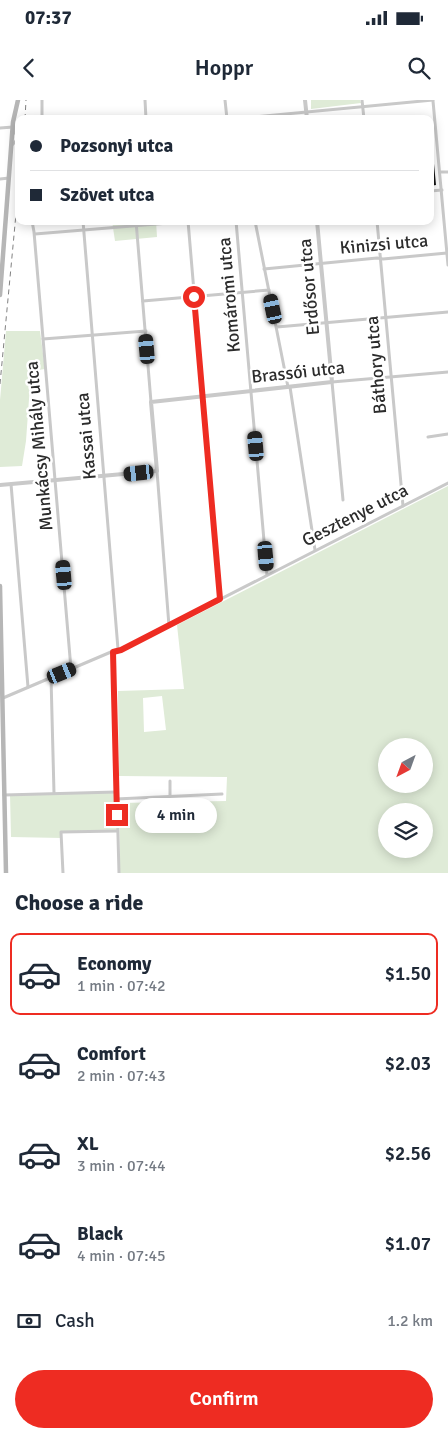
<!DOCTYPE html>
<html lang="en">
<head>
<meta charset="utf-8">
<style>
  body { margin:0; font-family:Signika,sans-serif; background:#f6f6f7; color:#1f2937; height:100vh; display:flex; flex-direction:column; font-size:19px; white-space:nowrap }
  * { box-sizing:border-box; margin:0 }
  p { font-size:16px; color:#747a83 }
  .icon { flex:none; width:28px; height:28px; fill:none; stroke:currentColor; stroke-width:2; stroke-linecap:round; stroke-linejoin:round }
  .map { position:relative; height:773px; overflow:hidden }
  .drawer { display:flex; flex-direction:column; background:#fff; flex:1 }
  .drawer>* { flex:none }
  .hud { position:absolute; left:15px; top:15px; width:419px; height:110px; border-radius:10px; box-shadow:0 2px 12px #0003; display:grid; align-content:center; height:110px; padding:0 15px; background:#fff }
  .needle { width:32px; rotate:221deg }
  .fabs { position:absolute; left:378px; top:638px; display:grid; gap:10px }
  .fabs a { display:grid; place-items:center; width:55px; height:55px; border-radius:50%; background:#fff; box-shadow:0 2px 12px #0003; font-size:25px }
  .end { position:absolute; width:22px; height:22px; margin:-11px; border:6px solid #ee2c22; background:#fff; box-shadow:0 0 0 2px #fff }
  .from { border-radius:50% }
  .bubble { position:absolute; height:35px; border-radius:18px; background:#fff; box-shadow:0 2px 12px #0003; font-size:16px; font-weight:600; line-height:35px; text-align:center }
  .car { position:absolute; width:15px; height:30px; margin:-15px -8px; border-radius:6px; box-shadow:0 0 4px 1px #0007; background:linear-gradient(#222 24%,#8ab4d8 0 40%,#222 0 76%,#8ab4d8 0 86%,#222 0) }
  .hud b { display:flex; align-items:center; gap:18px; height:48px; font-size:19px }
  .hud b+b { border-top:1px solid #e0e1e3 }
  .hud i { width:12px; height:12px; background:#1f2937 }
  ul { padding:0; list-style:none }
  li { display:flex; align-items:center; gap:15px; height:82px; margin:0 10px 8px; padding:0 5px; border:2px solid transparent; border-radius:10px }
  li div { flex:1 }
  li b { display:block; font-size:19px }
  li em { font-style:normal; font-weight:600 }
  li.on { border-color:#ee2c22 }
  li>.icon { width:45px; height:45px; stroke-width:1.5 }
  h2 { padding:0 15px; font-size:22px; line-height:60px }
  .pay { display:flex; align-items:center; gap:12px; height:55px; padding:0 15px; font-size:19px }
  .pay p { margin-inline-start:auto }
  .primary-button { display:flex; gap:10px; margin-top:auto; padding:10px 15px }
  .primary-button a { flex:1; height:58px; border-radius:30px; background:#ee2c22; color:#fff; font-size:20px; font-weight:600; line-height:58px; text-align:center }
  .status { display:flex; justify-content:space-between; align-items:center; height:35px; padding:0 25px; background:#fff; direction:ltr }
  .status svg { height:14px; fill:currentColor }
  header { display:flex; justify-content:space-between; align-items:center; height:65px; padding:0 15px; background:#fff; font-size:22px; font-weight:600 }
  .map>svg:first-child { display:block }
  .green { fill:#dfebd7; fill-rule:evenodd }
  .building { fill:#131313 }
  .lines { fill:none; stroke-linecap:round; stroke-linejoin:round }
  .minor { stroke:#c9c9c9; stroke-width:3 }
  .tertiary { stroke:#c9c9c9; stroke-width:4 }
  .secondary { stroke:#b6b6b6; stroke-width:4.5 }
  .rail { stroke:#818181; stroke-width:1; stroke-dasharray:5 4; stroke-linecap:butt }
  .route { stroke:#ee2c22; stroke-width:6 }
  .labels { text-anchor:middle; stroke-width:5; stroke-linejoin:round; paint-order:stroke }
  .street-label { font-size:18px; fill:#2c2c2c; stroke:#fff }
</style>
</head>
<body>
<div class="status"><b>07:37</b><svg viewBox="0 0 49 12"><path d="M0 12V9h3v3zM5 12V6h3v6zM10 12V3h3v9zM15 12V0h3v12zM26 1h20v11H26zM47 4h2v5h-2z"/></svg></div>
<header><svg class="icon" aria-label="back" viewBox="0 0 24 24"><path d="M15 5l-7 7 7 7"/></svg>Hoppr<svg class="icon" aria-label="search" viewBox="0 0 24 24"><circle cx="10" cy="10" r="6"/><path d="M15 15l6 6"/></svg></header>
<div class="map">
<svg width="448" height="773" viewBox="0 0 448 773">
  <rect width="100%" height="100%" fill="#fff"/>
  <g class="green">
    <path d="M311 0H360L361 3 311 9Z"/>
    <path d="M112 121H156L157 137 115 141Z"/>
    <path d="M6 231H40L45 269 31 271 26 341 22 366 0 367V300Z"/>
    <path d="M448 386V773H120L119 703 226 701 227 677 119 676 118 591 184 589 177 525ZM162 596 166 630 144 632 143 598ZM386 646H424V684H386ZM386 711H424V749H386Z"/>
    <path d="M116 692 117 731 62 732V738L11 737 10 694Z"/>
  </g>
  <path class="building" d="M430 64H434L436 85 430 86Z"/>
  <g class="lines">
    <g class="minor">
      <path d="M145 0 146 19"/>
      <path d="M225 0 227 19"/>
      <path d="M362 0 364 19"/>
      <path d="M433 1 448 165"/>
      <path d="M42 19V0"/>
      <path d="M234 19 433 0"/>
      <path d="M14 26 15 33 19 36"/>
      <path d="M0 28 13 27"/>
      <path d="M12 45 19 38"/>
      <path d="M440 72H448"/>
      <path d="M0 79 9 78"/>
      <path d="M430 91 442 90"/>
      <path d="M32 121 34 132 71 569"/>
      <path d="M83 121 118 549"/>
      <path d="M136 121 151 302"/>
      <path d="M188 121 220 499"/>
      <path d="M236 121 267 475"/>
      <path d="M255 121 288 287"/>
      <path d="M377 121 403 406"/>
      <path d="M35 134 193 121"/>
      <path d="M264 169 377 158 383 159 447 153"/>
      <path d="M143 201 269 190"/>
      <path d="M277 227 448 212"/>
      <path d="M43 239 146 231"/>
      <path d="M290 287 315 450"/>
      <path d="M428 337 448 334"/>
      <path d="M157 371 169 526"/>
      <path d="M11 384 28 587"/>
      <path d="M343 400 332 282 448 272"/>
      <path d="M113 551 119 773"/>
      <path d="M51 577 54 693"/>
      <path d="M3 598 118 549 121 550 448 383"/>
      <path d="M170 681V696"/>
      <path d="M4 695 116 692"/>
      <path d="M116 699 222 694"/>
      <path d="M63 773 61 732 117 731"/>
    </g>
    <g class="tertiary">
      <path d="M305 0 307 19"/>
      <path d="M0 385 157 371 151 302 332 282 317 121"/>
    </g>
    <g class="secondary">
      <path d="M0 195 13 22 18 0"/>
      <path d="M0 486 6 773"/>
    </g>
    <g class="rail">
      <path d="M25 19 26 0"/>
      <path d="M0 284 19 82"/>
    </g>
  </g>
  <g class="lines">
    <path class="route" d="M117 715 113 552 121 550 220 499 194 197"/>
  </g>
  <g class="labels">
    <g class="street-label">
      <text transform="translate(384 144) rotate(-5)" y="6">Kinizsi utca</text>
      <text transform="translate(309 187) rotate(-95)" y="6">Erdősor utca</text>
      <text transform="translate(229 195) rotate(-95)" y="6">Komáromi utca</text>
      <text transform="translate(376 265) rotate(-95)" y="6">Báthory utca</text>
      <text transform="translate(298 272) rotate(-6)" y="6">Brassói utca</text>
      <text transform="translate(86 336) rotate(-95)" y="6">Kassai utca</text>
      <text transform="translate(39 346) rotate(-95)" y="6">Munkácsy Mihály utca</text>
      <text transform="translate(355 415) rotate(-27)" y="6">Gesztenye utca</text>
    </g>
  </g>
</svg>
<div class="fabs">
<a><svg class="needle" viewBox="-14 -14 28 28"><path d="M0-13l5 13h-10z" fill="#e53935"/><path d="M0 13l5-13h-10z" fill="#747a83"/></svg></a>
<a><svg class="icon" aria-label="layers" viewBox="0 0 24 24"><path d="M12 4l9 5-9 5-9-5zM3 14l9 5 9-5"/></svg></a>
</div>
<i class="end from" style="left:194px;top:197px"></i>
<i class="end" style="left:117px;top:715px"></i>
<div class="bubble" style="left:135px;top:698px;width:82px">4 min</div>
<i class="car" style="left:273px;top:209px;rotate:348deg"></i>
<i class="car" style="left:147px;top:249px;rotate:355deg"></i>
<i class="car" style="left:256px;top:346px;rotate:355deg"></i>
<i class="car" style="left:139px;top:373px;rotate:264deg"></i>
<i class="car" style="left:266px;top:456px;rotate:175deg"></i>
<i class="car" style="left:64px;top:475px;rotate:355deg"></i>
<i class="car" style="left:62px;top:573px;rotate:68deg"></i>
<div class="hud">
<b><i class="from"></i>Pozsonyi utca</b>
<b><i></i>Szövet utca</b>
</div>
</div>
<section class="drawer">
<h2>Choose a ride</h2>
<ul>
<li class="on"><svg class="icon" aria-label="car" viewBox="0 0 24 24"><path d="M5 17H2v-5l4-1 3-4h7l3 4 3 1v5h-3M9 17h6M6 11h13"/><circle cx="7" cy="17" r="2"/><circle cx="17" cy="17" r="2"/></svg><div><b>Economy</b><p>1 min · 07:42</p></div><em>$1.50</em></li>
<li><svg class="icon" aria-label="car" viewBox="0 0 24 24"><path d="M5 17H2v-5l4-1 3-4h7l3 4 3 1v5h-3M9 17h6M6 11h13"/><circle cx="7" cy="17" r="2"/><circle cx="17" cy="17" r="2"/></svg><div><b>Comfort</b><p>2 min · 07:43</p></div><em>$2.03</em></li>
<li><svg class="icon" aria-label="car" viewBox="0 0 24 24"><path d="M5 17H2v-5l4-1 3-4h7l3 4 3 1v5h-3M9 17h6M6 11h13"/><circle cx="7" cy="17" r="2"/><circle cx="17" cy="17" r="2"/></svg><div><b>XL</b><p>3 min · 07:44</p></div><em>$2.56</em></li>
<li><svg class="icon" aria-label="car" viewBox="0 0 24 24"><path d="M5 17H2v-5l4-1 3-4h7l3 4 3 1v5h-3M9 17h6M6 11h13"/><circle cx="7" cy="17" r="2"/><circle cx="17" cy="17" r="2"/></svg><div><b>Black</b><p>4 min · 07:45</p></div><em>$1.07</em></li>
</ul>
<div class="pay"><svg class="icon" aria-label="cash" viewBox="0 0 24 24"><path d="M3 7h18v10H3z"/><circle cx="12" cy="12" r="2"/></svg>Cash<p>1.2 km</p></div>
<div class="primary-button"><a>Confirm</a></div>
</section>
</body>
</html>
